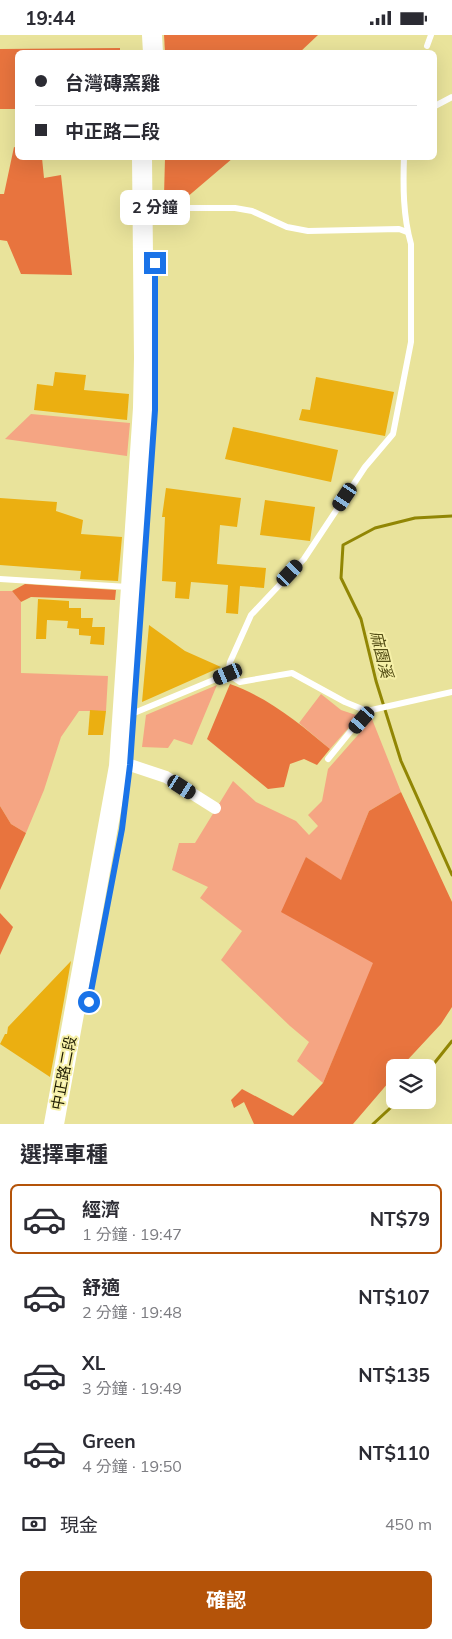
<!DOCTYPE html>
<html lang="zh-TW">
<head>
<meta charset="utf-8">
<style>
  body { margin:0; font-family:Mulish,"Noto Sans TC",sans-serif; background:#f2f2f3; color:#2b2b33; height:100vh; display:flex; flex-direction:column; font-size:19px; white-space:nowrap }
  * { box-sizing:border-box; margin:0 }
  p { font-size:16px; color:#7c7c81 }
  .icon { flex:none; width:28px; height:28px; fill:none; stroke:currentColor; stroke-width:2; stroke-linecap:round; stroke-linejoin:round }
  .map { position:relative; height:1089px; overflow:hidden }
  .drawer { display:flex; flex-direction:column; background:#fff; flex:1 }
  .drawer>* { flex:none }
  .hud { position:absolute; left:15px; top:15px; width:422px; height:110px; border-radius:8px; box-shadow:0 5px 20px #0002; display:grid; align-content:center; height:110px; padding:0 20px; background:#fff }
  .tools { position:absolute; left:386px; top:1024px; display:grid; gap:10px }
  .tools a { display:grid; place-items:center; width:50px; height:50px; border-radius:8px; background:#fff; box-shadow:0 5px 20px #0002; font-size:25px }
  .end { position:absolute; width:22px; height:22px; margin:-11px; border:6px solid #1a73e8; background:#fff; box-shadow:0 0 0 2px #fff }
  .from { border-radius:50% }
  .bubble { position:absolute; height:35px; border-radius:8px; background:#fff; box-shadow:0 5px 20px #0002; font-size:16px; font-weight:700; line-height:35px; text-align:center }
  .car { position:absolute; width:15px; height:30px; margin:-15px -8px; border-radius:6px; box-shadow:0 0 4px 1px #0007; background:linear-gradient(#222 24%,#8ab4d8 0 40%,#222 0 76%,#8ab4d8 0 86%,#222 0) }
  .hud b { display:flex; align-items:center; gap:18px; height:48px; font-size:19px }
  .hud b+b { border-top:1px solid #e1e1e2 }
  .hud i { width:12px; height:12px; background:#2b2b33 }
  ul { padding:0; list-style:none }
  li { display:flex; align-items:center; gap:15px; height:70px; margin:0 10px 8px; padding:0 10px; border:2px solid transparent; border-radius:8px }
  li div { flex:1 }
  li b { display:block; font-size:19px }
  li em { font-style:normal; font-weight:700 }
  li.selected { border-color:#b45309 }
  li>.icon { width:45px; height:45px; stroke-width:1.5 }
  h2 { padding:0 20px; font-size:22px; line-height:60px }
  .pay { display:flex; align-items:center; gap:12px; height:55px; padding:0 20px; font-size:19px }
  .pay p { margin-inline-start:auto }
  .primary-button { display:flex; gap:10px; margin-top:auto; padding:10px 20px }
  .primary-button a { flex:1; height:58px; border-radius:8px; background:#b45309; color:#fff; font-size:20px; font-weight:700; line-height:58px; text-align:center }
  .status { display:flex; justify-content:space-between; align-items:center; height:35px; padding:0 25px; background:#fff; direction:ltr }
  .status svg { height:14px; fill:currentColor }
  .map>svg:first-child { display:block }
  .green { fill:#f5a583 }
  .forest { fill:#e8743e }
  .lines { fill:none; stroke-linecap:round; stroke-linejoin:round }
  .stream { stroke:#918604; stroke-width:3 }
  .building { fill:#ebaf11 }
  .lane { stroke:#fff; stroke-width:6 }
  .street { stroke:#fff; stroke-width:12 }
  .primary { stroke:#fff; stroke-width:20 }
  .route { stroke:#1a73e8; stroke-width:6 }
  .labels { text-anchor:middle; stroke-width:4; stroke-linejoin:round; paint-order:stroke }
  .street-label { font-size:15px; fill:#1d1a00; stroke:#f6f0a8 }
  .water-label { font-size:16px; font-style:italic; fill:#534d14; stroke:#f6f0a8 }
</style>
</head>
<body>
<div class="status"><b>19:44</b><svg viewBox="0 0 49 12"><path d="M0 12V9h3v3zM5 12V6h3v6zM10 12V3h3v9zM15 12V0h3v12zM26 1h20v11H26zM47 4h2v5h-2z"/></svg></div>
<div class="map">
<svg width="452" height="1089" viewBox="0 0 452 1089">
  <rect width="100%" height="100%" fill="#e9e39b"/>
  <g class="green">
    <path d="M31 379 130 388 127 421 5 404Z"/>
    <path d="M0 556H12L21 567V638L108 641 106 676H79L61 702 44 755 26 798 11 789 0 771Z"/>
    <path d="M217 650 192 710 174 704 168 713 142 712 146 680Z"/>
    <path d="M321 659 341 675 359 681 330 714 299 688Z"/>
    <path d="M372 684 401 757 369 776 341 846 306 822 374 928 323 1048 297 1026 309 1007 290 991 221 925 242 896 200 863 208 852 172 835 179 808H195L233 746 256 767 296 786 309 800 318 791 308 780 322 766 328 734Z"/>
  </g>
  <g class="forest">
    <path d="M164 0H318L299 18 165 17Z"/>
    <path d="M120 13V18H18L17 74H0V14Z"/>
    <path d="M14 112 17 113 18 122 42 123 44 143 61 140 72 240 21 239 7 206 0 205V159H4Z"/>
    <path d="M165 123V122L233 123 186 163 164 161Z"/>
    <path d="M25 549 116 555 115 565 31 562 21 567 12 556Z"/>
    <path d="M230 649C269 663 299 688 330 714L317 730 304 724 290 729 284 752 268 754 207 704Z"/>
    <path d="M401 757 452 867V972L441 989 401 1032H395V1040L353 1089H254L244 1067 234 1073 231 1065 242 1054 293 1081 323 1048 373 928 281 877 306 822 341 845 369 776Z"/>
    <path d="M0 771 11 789 26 798 0 855Z"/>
    <path d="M0 878 13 892 0 920Z"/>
  </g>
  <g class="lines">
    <g class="stream">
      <path d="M452 481 415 483 375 493 343 510 341 543 361 584 376 646 401 726 452 840"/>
      <path d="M428 1036 452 1006"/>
      <path d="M373 1089 399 1065"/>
    </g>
  </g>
  <g class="building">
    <path d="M55 337 86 340 84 355 129 359 127 385 34 375 37 349 53 351Z"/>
    <path d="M316 342 394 357 385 401 299 385 302 374 310 375Z"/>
    <path d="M233 392 338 415 331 447 225 424Z"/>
    <path d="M166 453 241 463 237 492 220 490 217 529 266 533 264 553 240 551 238 579 226 578 228 550 191 547 189 564 175 563 176 547 162 546 165 482H162Z"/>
    <path d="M0 463 57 467 56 476 83 485 81 499 122 502 118 546 80 544 81 536 0 530Z"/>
    <path d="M265 465 315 472 310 506 260 500Z"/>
    <path d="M38 564 69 566V573H81V583H93L92 592H105L104 610 90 609 91 601 79 600V594L67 593 68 586 47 585 46 604H36Z"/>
    <path d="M149 590 185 616 221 632 142 667Z"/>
    <path d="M90 675 106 676 103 700H88Z"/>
    <path d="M71 926 54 1021 50 1042 0 1009 5 999H7L8 992Z"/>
  </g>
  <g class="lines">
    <g class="lane">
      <path d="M427 11 431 0"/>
      <path d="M435 71 452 62"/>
      <path d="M404 122C403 151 403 181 411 209V307L393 399 365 432 304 524 251 580 230 627 228 639 240 647 292 638 345 667 367 676 452 657"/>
      <path d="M155 173H235L252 176 287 192 308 196 399 194 407 197"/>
      <path d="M0 544 128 552"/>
      <path d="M134 678 228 639"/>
      <path d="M328 724 367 676"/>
    </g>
    <path class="street" d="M130 730 166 742 215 773"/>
    <g class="primary">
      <path d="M152 0 153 18"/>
      <path d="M54 1089 119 731 143 373 144 323 142 122"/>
    </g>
  </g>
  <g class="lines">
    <path class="route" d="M89 967 122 794 130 730 155 375V228"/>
  </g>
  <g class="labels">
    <g class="street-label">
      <text transform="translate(64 1038) rotate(-79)" y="5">中正路二段</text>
    </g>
    <g class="water-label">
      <text transform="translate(382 619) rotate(76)" y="6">麻園溪</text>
    </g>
  </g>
</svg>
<div class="tools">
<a><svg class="icon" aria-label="layers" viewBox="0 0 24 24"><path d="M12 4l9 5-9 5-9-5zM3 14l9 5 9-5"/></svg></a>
</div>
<i class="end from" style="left:89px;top:967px"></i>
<i class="end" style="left:155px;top:228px"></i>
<div class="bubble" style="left:120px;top:155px;width:70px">2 分鐘</div>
<i class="car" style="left:345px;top:462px;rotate:214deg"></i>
<i class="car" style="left:290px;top:538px;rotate:43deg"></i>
<i class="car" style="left:228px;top:639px;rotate:247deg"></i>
<i class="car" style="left:362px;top:685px;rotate:221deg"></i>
<i class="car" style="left:182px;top:752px;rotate:123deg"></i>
<div class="hud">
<b><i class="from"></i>台灣磚窯雞</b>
<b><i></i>中正路二段</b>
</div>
</div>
<section class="drawer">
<h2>選擇車種</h2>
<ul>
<li class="selected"><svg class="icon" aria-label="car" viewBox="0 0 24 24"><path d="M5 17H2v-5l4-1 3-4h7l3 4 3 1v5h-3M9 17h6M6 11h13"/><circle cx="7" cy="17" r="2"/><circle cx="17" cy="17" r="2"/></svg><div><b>經濟</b><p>1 分鐘 · 19:47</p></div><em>NT$79</em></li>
<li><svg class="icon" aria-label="car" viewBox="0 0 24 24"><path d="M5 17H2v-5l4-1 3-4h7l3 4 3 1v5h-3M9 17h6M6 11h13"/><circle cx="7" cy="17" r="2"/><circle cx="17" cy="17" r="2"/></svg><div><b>舒適</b><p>2 分鐘 · 19:48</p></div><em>NT$107</em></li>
<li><svg class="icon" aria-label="car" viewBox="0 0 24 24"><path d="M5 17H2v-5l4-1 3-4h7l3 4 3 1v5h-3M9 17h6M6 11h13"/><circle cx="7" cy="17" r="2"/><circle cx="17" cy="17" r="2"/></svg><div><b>XL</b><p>3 分鐘 · 19:49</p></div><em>NT$135</em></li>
<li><svg class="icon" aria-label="car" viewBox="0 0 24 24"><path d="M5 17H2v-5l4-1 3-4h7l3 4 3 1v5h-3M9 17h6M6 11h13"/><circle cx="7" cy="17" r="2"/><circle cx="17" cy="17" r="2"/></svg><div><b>Green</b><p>4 分鐘 · 19:50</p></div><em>NT$110</em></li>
</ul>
<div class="pay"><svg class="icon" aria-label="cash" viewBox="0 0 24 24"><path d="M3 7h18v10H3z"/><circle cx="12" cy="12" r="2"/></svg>現金<p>450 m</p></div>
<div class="primary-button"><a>確認</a></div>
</section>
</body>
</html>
